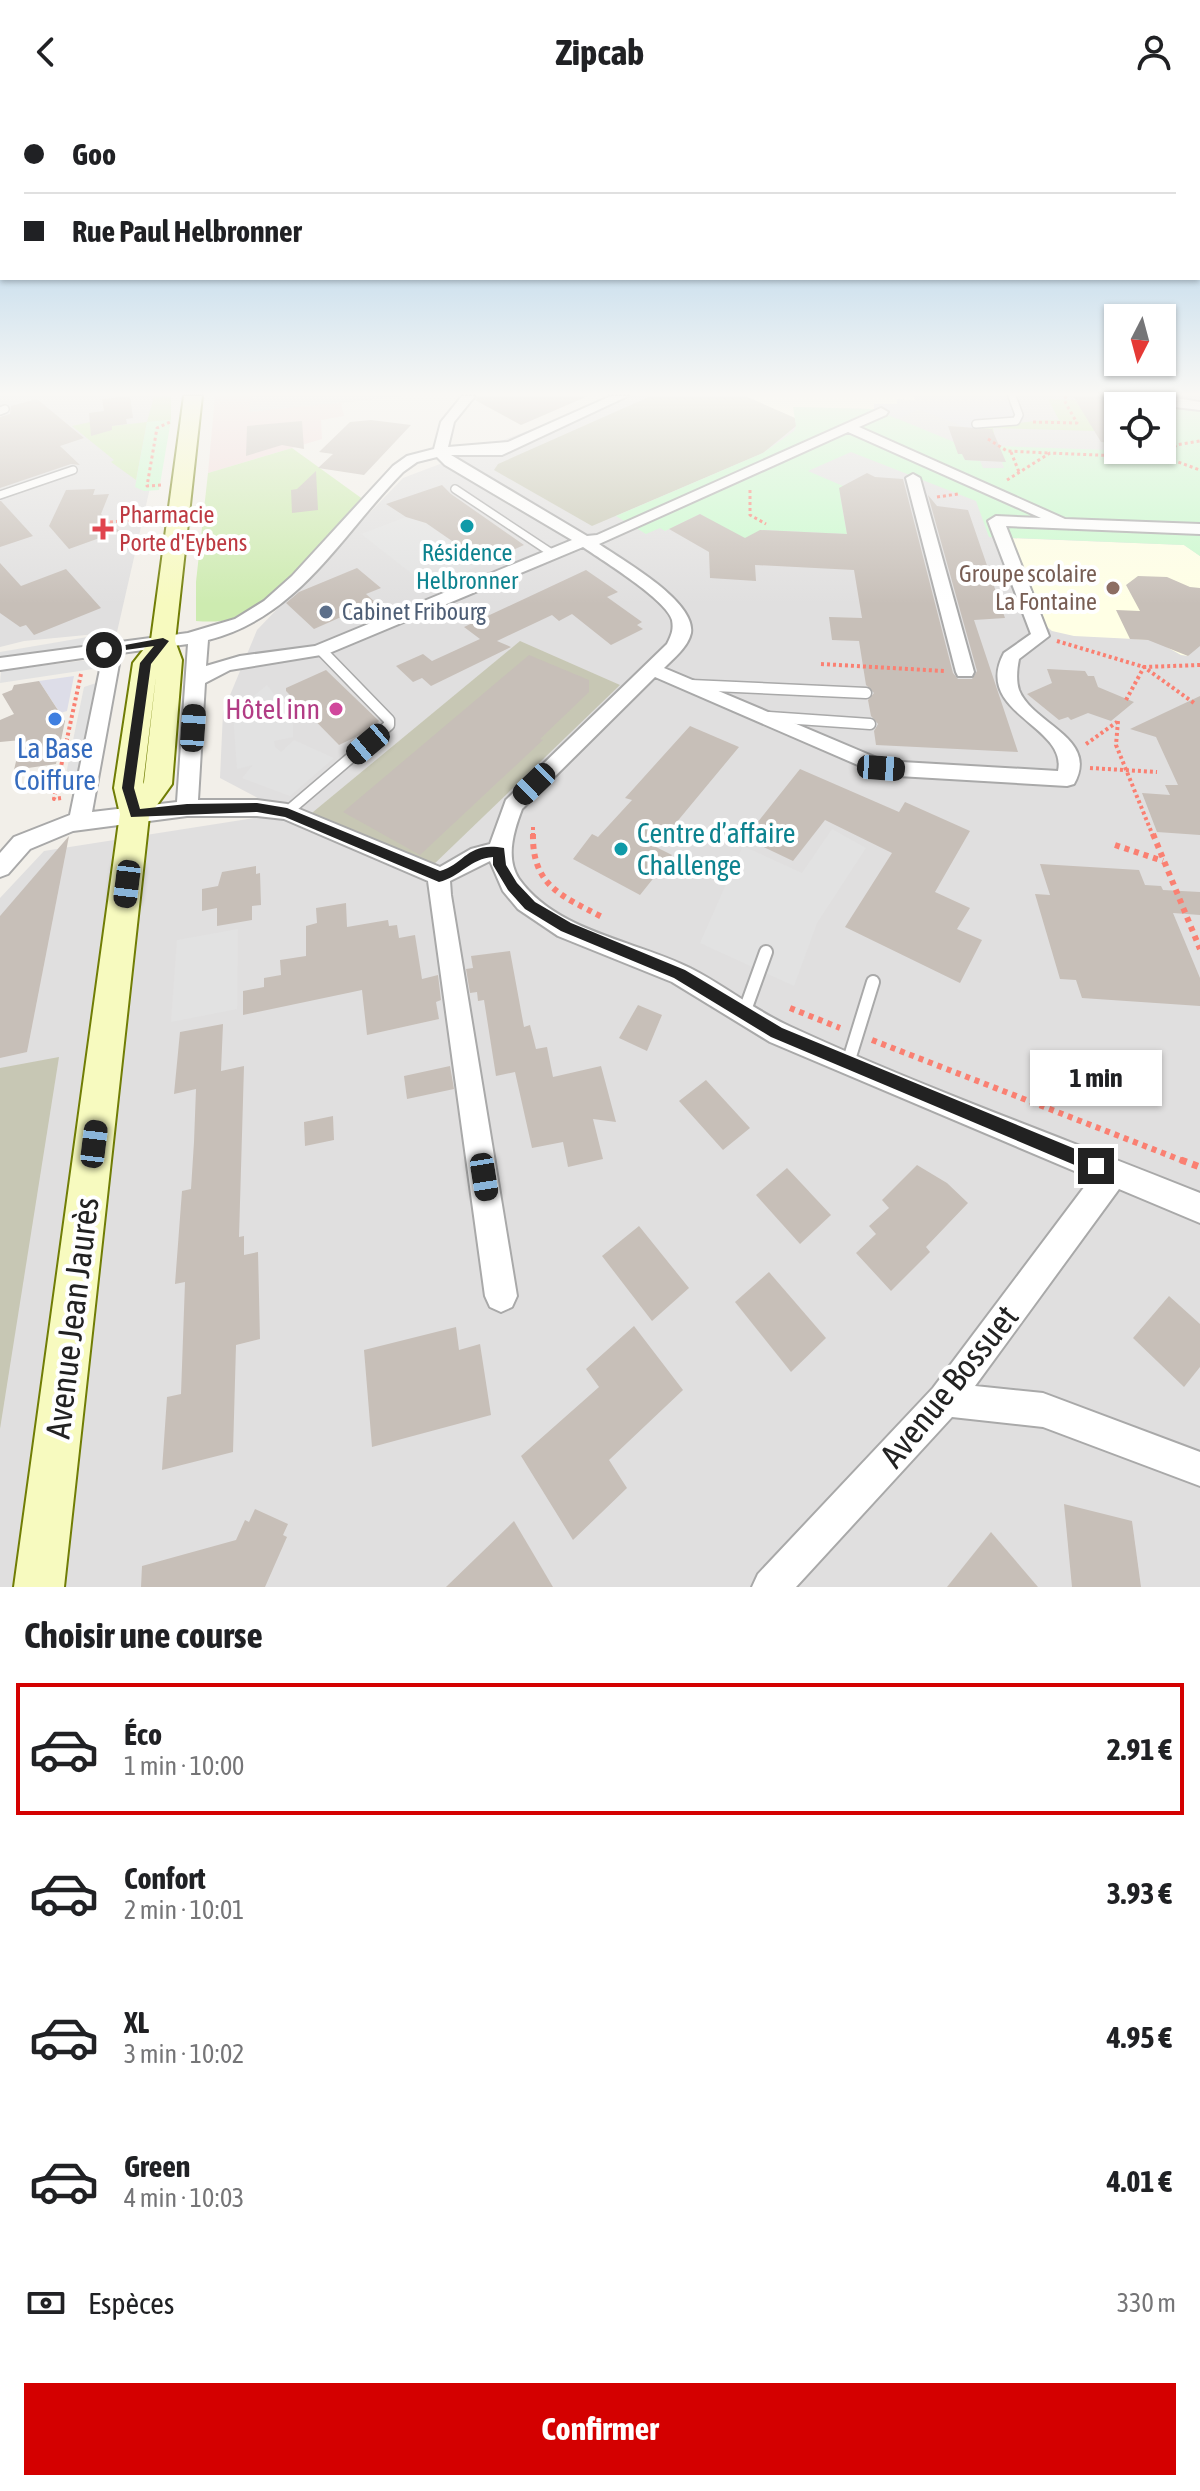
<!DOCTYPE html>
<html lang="fr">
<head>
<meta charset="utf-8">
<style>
  body { margin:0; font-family:"Asap Condensed",sans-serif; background:#f6f6f6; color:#202124; height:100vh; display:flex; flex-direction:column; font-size:30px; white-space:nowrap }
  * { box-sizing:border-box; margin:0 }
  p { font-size:26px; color:#757577 }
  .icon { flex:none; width:44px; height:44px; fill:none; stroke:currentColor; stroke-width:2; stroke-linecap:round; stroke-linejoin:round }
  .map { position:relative; height:1483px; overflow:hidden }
  .drawer { display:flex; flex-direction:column; background:#fff; flex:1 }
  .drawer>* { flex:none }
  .banner { position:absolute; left:0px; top:0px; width:1200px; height:176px; box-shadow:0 2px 6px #0004; display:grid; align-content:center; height:176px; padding:0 24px; background:#fff }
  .needle { width:52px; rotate:186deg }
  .controls { position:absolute; left:1104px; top:200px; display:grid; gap:16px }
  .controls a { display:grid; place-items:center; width:72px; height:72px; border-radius:0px; background:#fff; box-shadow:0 2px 6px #0004; font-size:40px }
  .end { position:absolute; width:36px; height:36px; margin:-18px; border:10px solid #222; background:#fff; box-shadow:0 0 0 4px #fff }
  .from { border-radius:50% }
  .bubble { position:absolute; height:56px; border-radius:0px; background:#fff; box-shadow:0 2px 6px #0004; font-size:26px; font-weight:700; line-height:56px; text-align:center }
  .car { position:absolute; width:24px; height:48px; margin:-24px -12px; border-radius:10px; box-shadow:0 0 6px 2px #0007; background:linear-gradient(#222 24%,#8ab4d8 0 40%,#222 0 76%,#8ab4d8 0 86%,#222 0) }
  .banner b { display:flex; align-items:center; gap:28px; height:76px; font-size:30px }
  .banner b+b { border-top:2px solid #e0e0e0 }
  .banner i { width:20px; height:20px; background:#202124 }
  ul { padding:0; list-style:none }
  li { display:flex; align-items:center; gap:24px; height:132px; margin:0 16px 12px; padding:0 8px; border:4px solid transparent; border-radius:0px }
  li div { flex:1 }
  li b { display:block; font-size:30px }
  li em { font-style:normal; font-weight:700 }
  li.selected { border-color:#d40000 }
  li>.icon { width:72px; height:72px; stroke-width:1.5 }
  h2 { padding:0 24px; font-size:36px; line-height:96px }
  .pay { display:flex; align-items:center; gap:20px; height:88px; padding:0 24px; font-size:30px }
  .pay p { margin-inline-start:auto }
  .action { display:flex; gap:16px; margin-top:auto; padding:16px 24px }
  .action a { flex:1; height:92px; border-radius:0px; background:#d40000; color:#fff; font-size:32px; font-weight:700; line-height:92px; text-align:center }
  header { display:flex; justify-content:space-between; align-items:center; height:104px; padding:0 24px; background:#fff; font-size:36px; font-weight:700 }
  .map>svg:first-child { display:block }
  .residential { fill:#e0dfdf; fill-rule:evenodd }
  .commercial { fill:#f2dad9 }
  .education { fill:#ffffe5 }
  .construction { fill:#c7c7b4 }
  .grass { fill:#cdebb0 }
  .park { fill:#c8facc }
  .parking { fill:#e2e2e2 }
  .plaza { fill:#dddde8 }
  .building { fill:#c7bfb8 }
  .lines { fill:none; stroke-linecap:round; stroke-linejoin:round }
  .lane-far2-casing { stroke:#a9a9a9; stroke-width:10 }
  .lane-far1-casing { stroke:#a9a9a9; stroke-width:13 }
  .lane-casing { stroke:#a9a9a9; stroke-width:16 }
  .street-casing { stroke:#a9a9a9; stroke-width:4 }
  .secondary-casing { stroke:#707d05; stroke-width:4 }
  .path-far3 { stroke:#fa8072; stroke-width:3; stroke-dasharray:3 3; stroke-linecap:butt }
  .path-far2 { stroke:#fa8072; stroke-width:4; stroke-dasharray:3 3; stroke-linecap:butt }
  .path-far1 { stroke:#fa8072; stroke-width:6; stroke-dasharray:5 5; stroke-linecap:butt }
  .path { stroke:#fa8072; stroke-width:7; stroke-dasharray:6 6; stroke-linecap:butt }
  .lane-far2 { stroke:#fff; stroke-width:7 }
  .lane-far1 { stroke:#fff; stroke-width:10 }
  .lane { stroke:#fff; stroke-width:12 }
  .street { fill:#fff; fill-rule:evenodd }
  .secondary { fill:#f7fabf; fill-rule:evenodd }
  .route { fill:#222 }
  .culture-dot { fill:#0f9aa8; stroke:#fff; stroke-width:3 }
  .health-dot { fill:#e0444e; stroke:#fff; stroke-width:3 }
  .education-dot { fill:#8d6e63; stroke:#fff; stroke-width:3 }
  .service-dot { fill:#5c6f8a; stroke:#fff; stroke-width:3 }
  .hotel-dot { fill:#d1479c; stroke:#fff; stroke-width:3 }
  .shop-dot { fill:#3f7fe0; stroke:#fff; stroke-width:3 }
  .labels { text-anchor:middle; stroke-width:8; stroke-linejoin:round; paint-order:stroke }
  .far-health-label { font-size:24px; fill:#be3a42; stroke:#fff; text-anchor:start }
  .far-culture-label { font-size:24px; fill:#0d838f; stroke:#fff }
  .far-education-label { font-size:24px; fill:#785e54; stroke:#fff; text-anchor:end }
  .far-service-label { font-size:24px; fill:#4e5e75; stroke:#fff; text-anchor:start }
  .hotel-label { font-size:28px; fill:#b23c85; stroke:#fff; text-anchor:end }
  .shop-label { font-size:28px; fill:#366cbe; stroke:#fff }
  .culture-label { font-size:28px; fill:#0d838f; stroke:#fff; text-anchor:start }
  .near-street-label { font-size:34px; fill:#222; stroke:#fff }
</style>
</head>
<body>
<header><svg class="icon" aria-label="back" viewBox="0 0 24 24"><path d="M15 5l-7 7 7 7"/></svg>Zipcab<svg class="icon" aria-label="person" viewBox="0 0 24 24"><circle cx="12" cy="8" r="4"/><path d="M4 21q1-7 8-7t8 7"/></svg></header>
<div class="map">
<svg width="1200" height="1483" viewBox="0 0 1200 1483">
  <rect width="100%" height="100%" fill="#f2efe9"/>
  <g class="residential">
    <path d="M0 292H171L117 528 24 537 0 543Z"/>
    <path d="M620 292H745L794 314 915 295 914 292H1200V1483H0V794L44 747 286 709 220 674 223 608 257 526 403 374ZM1118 302H1162V346H1118Z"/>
  </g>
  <path class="commercial" d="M215 292H403L341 299 344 312 321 316 322 335 208 369Z"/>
  <g class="education">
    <path d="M745 292H914L915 296H897L898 301 874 300V305L794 303 795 314Z"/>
    <path d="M1007 434 1184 441 1200 452V538L1188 552 1181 551 1154 536 1074 532 1052 527 1040 517Z"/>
  </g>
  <g class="construction">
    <path d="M651 292H745L795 314 796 322 763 349 592 422 494 366 498 360Z"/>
    <path d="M520 537 620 581 430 764 307 713Z"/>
    <path d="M59 953 0 1325V964Z"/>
  </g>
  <g class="grass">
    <path d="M154 292H171V316L147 318 136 376 111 358 114 356 72 322 95 317 98 328 112 326V322L147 318Z"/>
    <path d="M1048 295 1075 296 1097 327 993 324 994 329 978 328 977 322C1006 323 1031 315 1059 316Z"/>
    <path d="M292 344 364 396C336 428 273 506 233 515 221 518 208 518 196 517V478L208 369Z"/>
  </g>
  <g class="park">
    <path d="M1112 295 1156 297 1200 304V452L1184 441 989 433 976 397 851 348 808 367 857 388 840 391 847 430 760 426 747 440 700 410 665 427 660 424 646 430 616 412 763 349 794 327 796 322 793 303 874 305 954 338 958 349 962 350 965 356 980 357 983 364H1004L1002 358 1006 357 995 342 1107 346 1103 338 1110 339 1118 323V346H1162V302L1118 304Z"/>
    <path d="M171 316 159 386 144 387 135 383 147 318Z"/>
  </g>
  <g class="parking">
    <path d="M251 292H403L249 308Z"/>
    <path d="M406 413 426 419 484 459 430 484 361 430Z"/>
    <path d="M105 530 103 540 0 554V548Z"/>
    <path d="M95 555 93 565 0 579 1 567Z"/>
    <path d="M102 577 80 672 65 675 84 583Z"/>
    <path d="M267 581 284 603 276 608 275 619 293 618V633L274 637 275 643 281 648 294 636 334 654 290 692 242 674 253 661 237 665 233 610 255 604 249 596Z"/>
    <path d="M832 725 866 744 817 819 794 882 700 839 743 742 802 769Z"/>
    <path d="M238 825 237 905 171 918 177 836Z"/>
  </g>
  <g class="plaza">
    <path d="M914 292H1007L1014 310 1009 315 976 320 978 327H974L919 305 898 315 874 305V300H897V295L915 296Z"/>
    <path d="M74 572 67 607 60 609 39 577Z"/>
  </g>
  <g class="building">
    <path d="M130 292 133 314 126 315 127 320 112 322V326L91 332 89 309 104 307 102 295Z"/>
    <path d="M478 292H588L521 321 475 296Z"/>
    <path d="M1073 292H1107L1114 298 1118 304V339L1101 338Z"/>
    <path d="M37 295 84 334 60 342 80 361 71 360 0 384V313L10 310 11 302Z"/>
    <path d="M371 316 411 321 364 371 318 364 333 350 319 348 350 318Z"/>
    <path d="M302 317 304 345 282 341 246 352 247 322Z"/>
    <path d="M948 322 992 325 1006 358 965 356 962 350H958Z"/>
    <path d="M316 367 318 406 292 409 291 386 297 385Z"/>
    <path d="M867 369 875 373 903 375 953 569 958 575H972L977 567 928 391 937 402 968 406 1005 514 974 516 1018 648 876 641 874 627 878 620 871 612 868 596 874 589 866 581 859 537 832 536 829 513 862 514 854 466 755 461 756 477 710 474 709 448 669 425 700 410 745 434 760 426 847 430 839 384Z"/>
    <path d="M442 381 451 390 524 441 484 459 426 419 406 413 386 400Z"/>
    <path d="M95 385 93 391 109 390 101 410 119 427 69 445 49 422 66 386Z"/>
    <path d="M0 397H1L33 432 0 443Z"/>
    <path d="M0 459 21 482 66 465 101 504 34 531 26 521 20 523 0 509Z"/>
    <path d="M357 464 381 484 366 490 375 498 314 525 286 499 299 488Z"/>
    <path d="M586 466 618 488 607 493 642 518 637 521 643 525 611 541 572 510 559 517 552 511 497 537 511 543 431 582 422 574 413 578 396 562 423 550 432 557 480 535 464 523Z"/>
    <path d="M1138 472 1167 473 1190 483 1200 484V542L1188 552 1148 536 1130 535 1116 506 1140 507 1126 481Z"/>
    <path d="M529 551 589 576V588L540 635 543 636 420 751 343 708Z"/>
    <path d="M1047 565 1085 567 1088 572H1094L1098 583 1134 598 1111 617 1088 609 1071 616 1068 613 1059 616 1027 590 1052 579Z"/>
    <path d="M326 566 379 617 372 625 339 641 286 587V584Z"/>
    <path d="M39 577 65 617 56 660 14 666 21 636 0 638V616L14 610 2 590 12 586 14 581Z"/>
    <path d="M1200 592V731L1157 728 1142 689 1170 691 1165 681H1178L1156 633 1130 625Z"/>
    <path d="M690 622 739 643 656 743 672 751 640 791 573 755 592 730 598 733 632 696 625 694Z"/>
    <path d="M800 665 899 708 905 698 970 727 935 788 970 804 957 825 982 836 960 879 845 823 892 749 825 716 793 757 745 734Z"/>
    <path d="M69 732 27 948 0 954V812Z"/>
    <path d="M1040 760 1139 766 1145 781 1161 782 1163 786 1200 788V811L1173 809 1200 874V902L1082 894 1076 876 1060 875 1035 790 1050 791Z"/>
    <path d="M256 762V770L260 769 261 801 252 802V816L217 822V804L202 807V785L218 782 222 768Z"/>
    <path d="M346 799 347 823 388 816 389 822 397 821 399 834 415 831 422 875 438 871 441 896 436 898 439 915 367 931 362 886 243 911V887L264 883V874L281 871 280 856 306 852V822L317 819 316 804Z"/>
    <path d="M510 847 524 923 530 921 536 945 547 943 553 973 601 962 616 1018 593 1015 603 1055 568 1063 563 1038 532 1044 515 968 496 972 484 896 478 897 477 888 470 889 466 865 473 864 471 852Z"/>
    <path d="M638 901 662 911 647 947 619 934Z"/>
    <path d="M223 920 221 967 244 962 239 1133 244 1132V1151L258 1148 260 1235 236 1241 233 1348 162 1366 167 1293 181 1290 185 1178 175 1180 182 1087 191 1085 194 1038 196 985 174 990 180 928Z"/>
    <path d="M450 962 454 985 407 995 404 972Z"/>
    <path d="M706 976 750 1024 723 1046 679 997Z"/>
    <path d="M333 1012 334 1036 305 1042 304 1018Z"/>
    <path d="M917 1061 947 1079 968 1099 926 1143 930 1148 891 1187 856 1149 876 1130 869 1122 889 1104 882 1096Z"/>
    <path d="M787 1064 831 1111 800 1140 756 1091Z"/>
    <path d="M639 1122 689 1184 652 1217 602 1152Z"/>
    <path d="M769 1168 826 1234 791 1268 735 1198Z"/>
    <path d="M1169 1192 1200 1220V1263L1184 1283 1133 1234Z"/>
    <path d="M634 1222 683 1286 609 1356 627 1384 573 1436 521 1352 599 1283 586 1265Z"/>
    <path d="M456 1223 459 1246 480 1240 491 1311 372 1343 364 1246Z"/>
    <path d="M1064 1400 1132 1417 1141 1483H1072Z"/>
    <path d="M255 1405 288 1420 283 1431 287 1433 265 1483H141L142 1462 236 1436 245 1416 249 1418Z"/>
    <path d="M514 1417 553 1483H446Z"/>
    <path d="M991 1428 1038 1483H947Z"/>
  </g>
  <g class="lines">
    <g class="lane-far2-casing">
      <g id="lane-far2">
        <path d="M0 307 5 305"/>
        <path d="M976 320 1016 317 1019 311 1012 292"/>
        <path d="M455 385 553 450"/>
        <path d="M0 391 73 366"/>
      </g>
    </g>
    <g class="lane-far1-casing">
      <g id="lane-far1">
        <path d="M691 581 866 589"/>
        <path d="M769 613 870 620"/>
        <path d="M287 708 389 621V616L321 546"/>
      </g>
    </g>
    <g class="lane-casing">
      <g id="lane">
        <path d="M744 909 766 848"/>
        <path d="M848 959 873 878"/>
      </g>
    </g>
    <g class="street-casing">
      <g id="street">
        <path d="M462 292H475L454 318 448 343 508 338 611 292H628L502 351H451L587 432 597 431 881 304 888 308 886 311 859 323 1065 415 1200 420V430L1006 422 1049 532 1019 555C1017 565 1016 577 1019 586 1032 620 1100 634 1074 680L1067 682 881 671 655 573 522 705C514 726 505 754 519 775 557 828 634 836 690 864 724 881 754 906 789 922 923 984 1063 1034 1200 1089V1119L1119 1085 975 1282 1043 1289 1200 1348V1382L1043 1323 952 1313 796 1483H752L758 1470 933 1284 1091 1074 770 938 672 878 558 832 518 805 503 787 490 757 450 777 451 791 517 1192 512 1203 501 1208 490 1203 485 1192 428 777 284 715 257 712H187L73 727 30 745 8 770 0 773V749L14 733 70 711 103 551 0 566V554L188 529 235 515 264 497 292 472 393 362 407 352 434 345 441 318ZM848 328 1041 414 996 412 988 417 1031 530 1004 549C972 609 1068 621 1058 667L884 657 664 564C674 554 688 543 691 529 696 497 622 456 599 440ZM437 353 445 361 572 436 315 542 240 552 206 562 208 536C299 513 341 431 403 368L417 358ZM583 443C602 456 667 496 672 516 674 526 671 532 667 540L506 696 490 740 471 745 440 763 287 700 257 696H198L205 579 230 566 327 550ZM188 540 177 698 92 708 121 549Z"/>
        <path d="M1110 292H1164L1200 298V306L1116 296Z"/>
        <path d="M913 370 920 374 974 568 972 572H958L956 568 906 374Z"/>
      </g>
    </g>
    <g class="secondary-casing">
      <path id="secondary" d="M184 292H202L175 537 182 556 172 680 149 712 64 1483H14L120 710 114 684 133 559 151 536ZM156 572 144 678 143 680Z"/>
    </g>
    <g class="path-far3">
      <path d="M1033 318 1077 319 1064 296 1066 292"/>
      <path d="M988 335 1007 347 1049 349"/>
      <path d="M1159 346 1167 354 1176 341 1200 337"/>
      <path d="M1011 348 1019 368"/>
      <path d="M1007 376 1050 349 1167 354 1200 366"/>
      <path d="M161 381 147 382 157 324 170 318"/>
      <path d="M750 386V411L766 420"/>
      <path d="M937 393 958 390"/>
      <path d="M110 418 144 415"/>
    </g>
    <g class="path-far2">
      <path d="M1057 537 1144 563 1200 561"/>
      <path d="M821 560 944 567"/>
      <path d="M1126 596 1144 563 1194 599"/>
      <path d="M1118 617 1116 641 1153 732"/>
      <path d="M1086 640 1117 618"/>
      <path d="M1090 664 1157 668"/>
      <path d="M61 694 54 695 81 570"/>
      <path d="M533 732V720"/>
    </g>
    <g class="path-far1">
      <path d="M533 730C532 782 562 792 602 813"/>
      <path d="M1153 730 1200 845"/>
      <path d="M1115 741 1163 757"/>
      <path d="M790 904 840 924"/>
      <path d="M872 936 1186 1058"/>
    </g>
    <path class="path" d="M1181 1056 1200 1063"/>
    <use href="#lane-far2" class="lane-far2"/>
    <use href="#lane-far1" class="lane-far1"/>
    <use href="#lane" class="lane"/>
    <use href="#street" class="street"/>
    <use href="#secondary" class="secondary"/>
  </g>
  <linearGradient id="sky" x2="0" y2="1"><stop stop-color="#8fc0e4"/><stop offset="0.58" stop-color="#f9f8f5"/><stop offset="1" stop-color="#f9f8f5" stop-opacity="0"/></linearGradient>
  <rect width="1200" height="500" fill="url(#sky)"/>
  <path class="route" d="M163 534 169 537 151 560 134 684 140 705 187 700 257 699 287 704 440 767C465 760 467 737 504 744L506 761 517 779 535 798 571 819 685 866 782 924 1102 1056 1104 1062 1102 1068 1096 1070 771 933 674 874 561 827 525 805 508 786 493 761V753C471 754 460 773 439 778L285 713 257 708 131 713 122 684 140 559 154 542 104 549 98 546Z"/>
  <g class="culture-dot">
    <circle cx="467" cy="422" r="8"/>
    <circle cx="621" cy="745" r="8"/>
  </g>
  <path class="health-dot" d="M99 413h8v8h8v8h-8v8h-8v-8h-8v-8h8z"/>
  <circle class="education-dot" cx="1113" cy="484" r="8"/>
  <circle class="service-dot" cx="326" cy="508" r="8"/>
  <circle class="hotel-dot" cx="336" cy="605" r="8"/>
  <circle class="shop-dot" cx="55" cy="615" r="8"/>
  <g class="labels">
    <g class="far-health-label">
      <text x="119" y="419">Pharmacie<tspan x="119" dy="28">Porte d'Eybens</tspan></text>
    </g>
    <g class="far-culture-label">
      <text x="467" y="457">Résidence<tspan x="467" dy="28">Helbronner</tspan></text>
    </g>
    <g class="far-education-label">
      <text x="1097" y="478">Groupe scolaire<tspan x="1097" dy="28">La Fontaine</tspan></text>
    </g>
    <g class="far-service-label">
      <text x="342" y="516">Cabinet Fribourg</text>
    </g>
    <g class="hotel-label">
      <text x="320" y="615">Hôtel inn</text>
    </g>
    <g class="shop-label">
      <text x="55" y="654">La Base<tspan x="55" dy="32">Coiffure</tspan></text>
    </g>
    <g class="culture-label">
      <text x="637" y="739">Centre d’affaire<tspan x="637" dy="32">Challenge</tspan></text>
    </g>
    <g class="near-street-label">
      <text transform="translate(72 1214) rotate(-83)" y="12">Avenue Jean Jaurès</text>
      <text transform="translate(949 1282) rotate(-51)" y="12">Avenue Bossuet</text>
    </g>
  </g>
</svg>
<div class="controls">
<a><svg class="needle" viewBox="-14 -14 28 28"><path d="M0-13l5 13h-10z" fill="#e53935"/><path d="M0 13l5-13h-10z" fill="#757577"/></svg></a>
<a><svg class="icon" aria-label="locate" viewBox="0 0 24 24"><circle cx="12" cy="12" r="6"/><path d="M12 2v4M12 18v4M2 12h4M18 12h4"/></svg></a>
</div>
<i class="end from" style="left:104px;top:546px"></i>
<i class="end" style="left:1096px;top:1062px"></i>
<div class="bubble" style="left:1030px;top:946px;width:132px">1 min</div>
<i class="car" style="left:193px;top:624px;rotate:4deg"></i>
<i class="car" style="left:368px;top:640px;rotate:230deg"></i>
<i class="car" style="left:881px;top:664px;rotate:94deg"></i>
<i class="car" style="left:534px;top:680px;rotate:226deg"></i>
<i class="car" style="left:127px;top:780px;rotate:187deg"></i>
<i class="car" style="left:94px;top:1040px;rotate:7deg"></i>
<i class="car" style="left:484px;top:1073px;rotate:171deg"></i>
<div class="banner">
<b><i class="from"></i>Goo</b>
<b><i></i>Rue Paul Helbronner</b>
</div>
</div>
<section class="drawer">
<h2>Choisir une course</h2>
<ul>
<li class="selected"><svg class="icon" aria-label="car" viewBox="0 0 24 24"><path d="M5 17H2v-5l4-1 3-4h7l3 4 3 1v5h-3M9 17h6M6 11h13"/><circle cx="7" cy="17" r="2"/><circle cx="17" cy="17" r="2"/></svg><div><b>Éco</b><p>1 min · 10:00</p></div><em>2.91 €</em></li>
<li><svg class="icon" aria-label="car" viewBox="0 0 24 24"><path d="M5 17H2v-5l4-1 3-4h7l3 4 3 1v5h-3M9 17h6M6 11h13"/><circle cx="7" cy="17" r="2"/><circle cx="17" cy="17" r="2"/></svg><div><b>Confort</b><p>2 min · 10:01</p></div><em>3.93 €</em></li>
<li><svg class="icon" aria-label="car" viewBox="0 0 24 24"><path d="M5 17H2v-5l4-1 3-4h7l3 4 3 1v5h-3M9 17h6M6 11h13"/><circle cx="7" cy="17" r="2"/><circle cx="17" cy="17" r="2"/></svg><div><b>XL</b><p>3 min · 10:02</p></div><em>4.95 €</em></li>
<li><svg class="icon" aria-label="car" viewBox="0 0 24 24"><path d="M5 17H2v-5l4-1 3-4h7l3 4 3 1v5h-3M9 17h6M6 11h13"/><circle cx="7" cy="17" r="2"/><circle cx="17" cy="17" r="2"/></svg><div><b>Green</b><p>4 min · 10:03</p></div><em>4.01 €</em></li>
</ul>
<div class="pay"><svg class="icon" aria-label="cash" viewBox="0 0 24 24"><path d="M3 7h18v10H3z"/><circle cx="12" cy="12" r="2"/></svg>Espèces<p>330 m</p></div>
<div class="action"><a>Confirmer</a></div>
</section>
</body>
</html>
